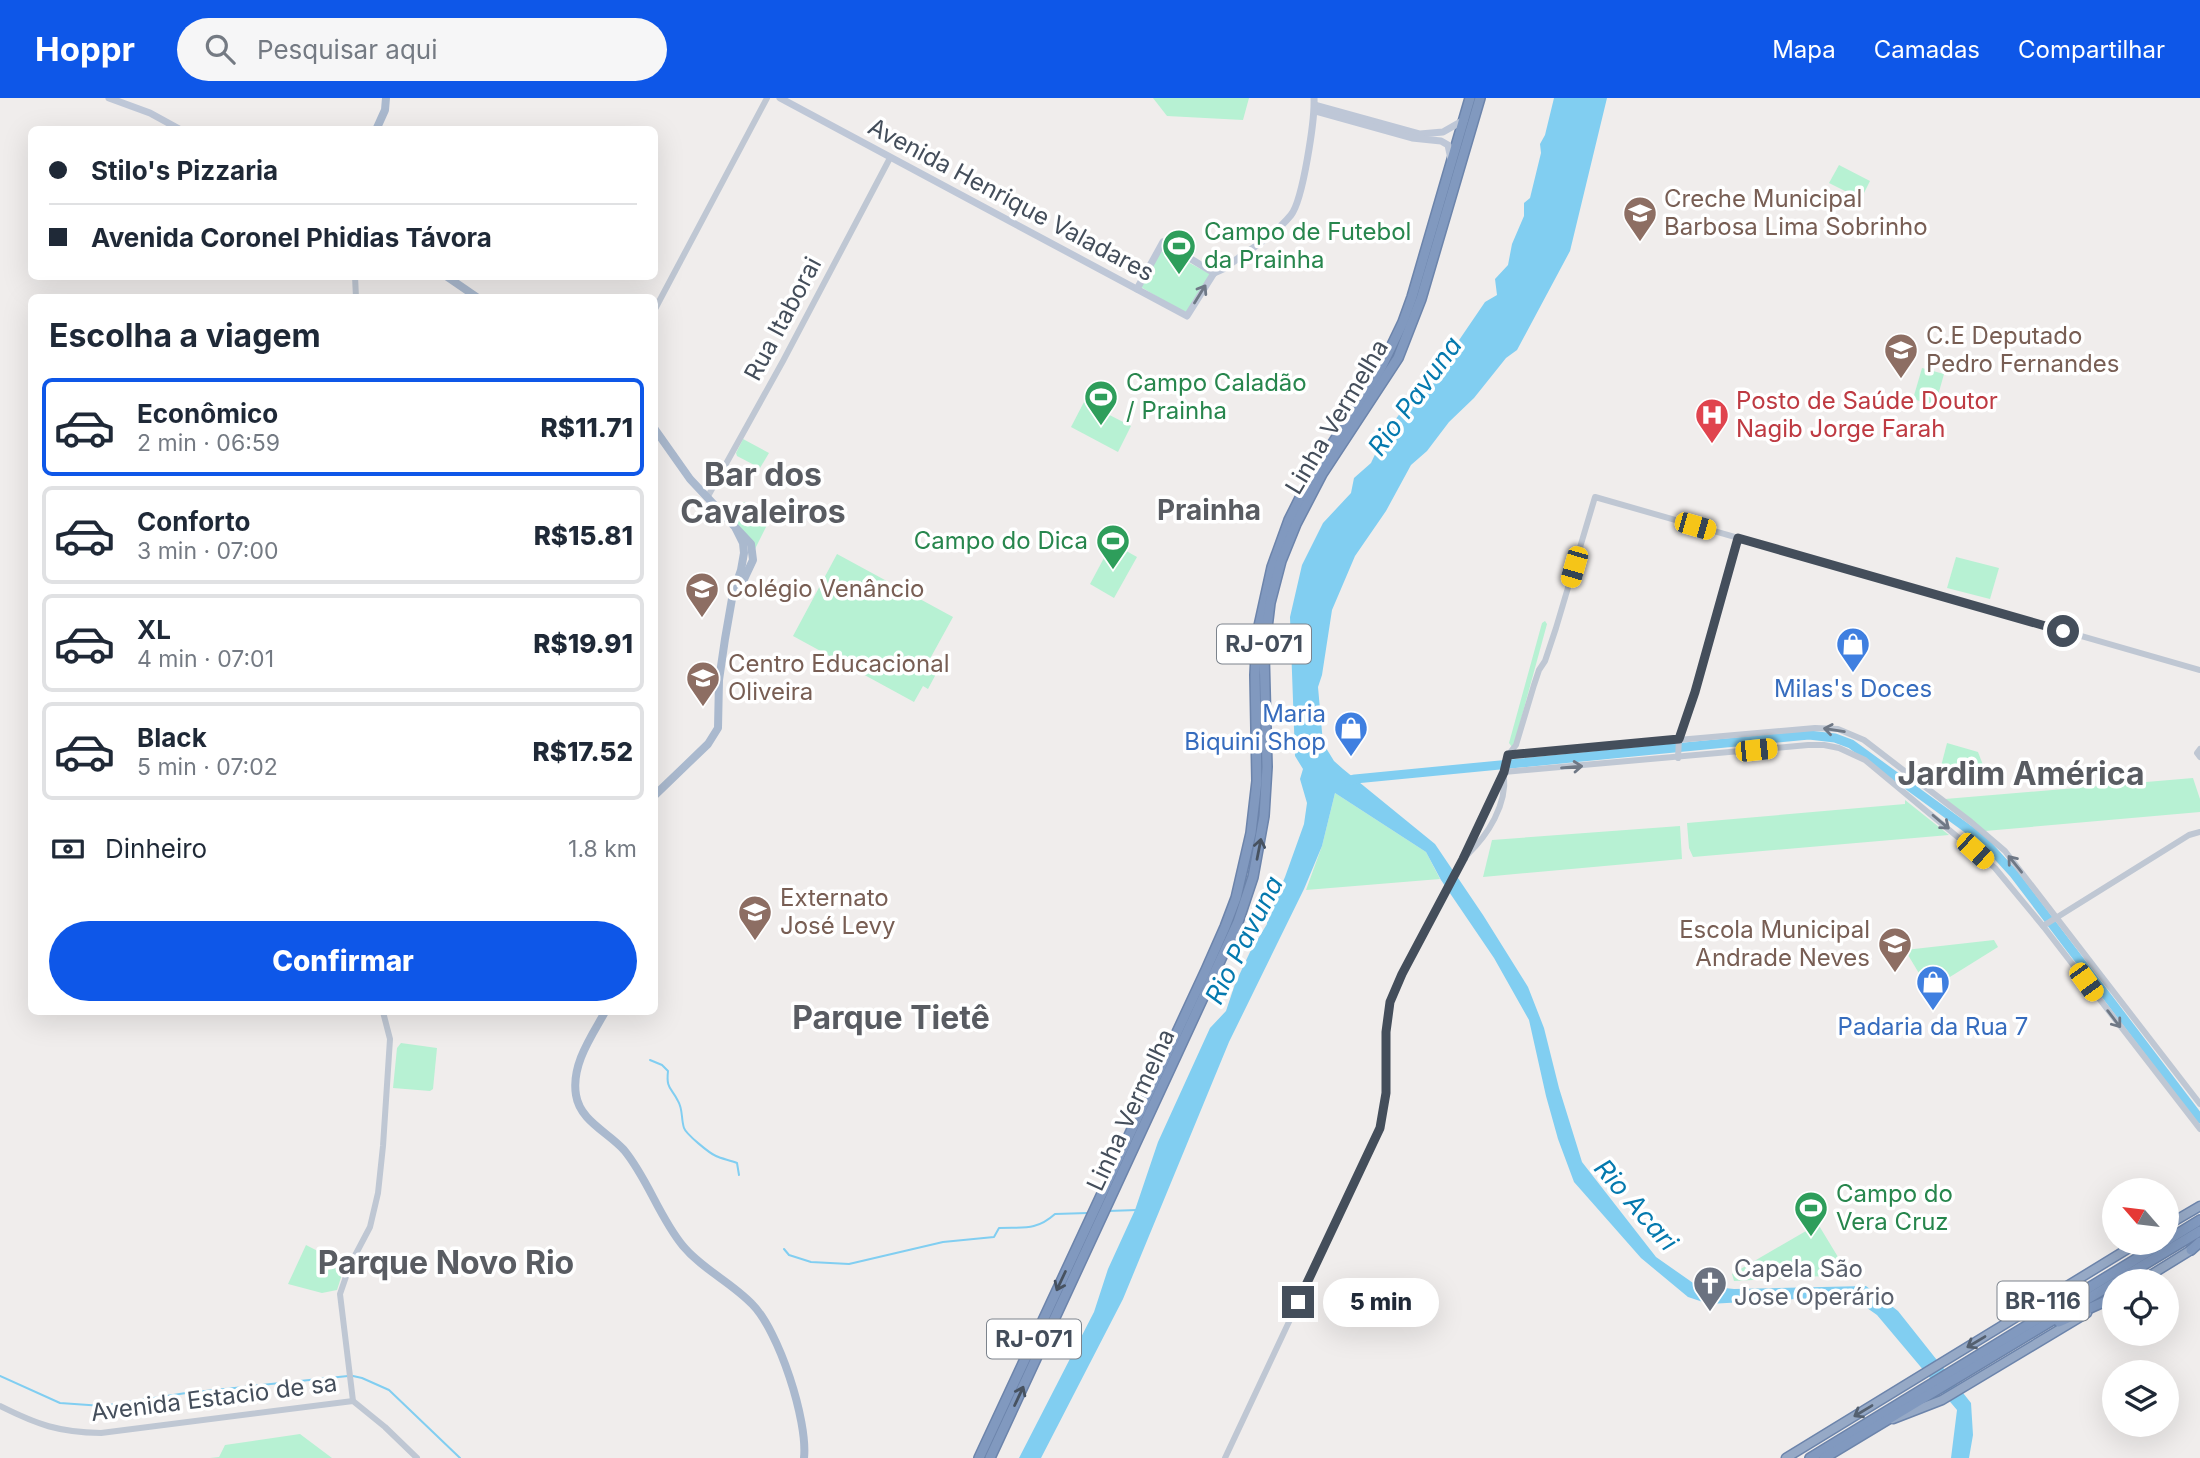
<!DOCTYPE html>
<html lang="pt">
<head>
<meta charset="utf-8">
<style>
  body { margin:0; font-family:Inter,sans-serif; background:#f6f6f7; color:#1f2937; height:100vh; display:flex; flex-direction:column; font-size:26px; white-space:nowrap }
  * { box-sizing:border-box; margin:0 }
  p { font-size:23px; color:#747a83 }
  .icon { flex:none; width:38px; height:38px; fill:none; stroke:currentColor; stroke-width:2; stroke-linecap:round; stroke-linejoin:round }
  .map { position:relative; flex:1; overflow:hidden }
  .details { position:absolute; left:28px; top:196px; width:630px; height:721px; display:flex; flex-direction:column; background:#fff; border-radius:10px; box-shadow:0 7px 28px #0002 }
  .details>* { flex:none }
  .top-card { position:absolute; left:28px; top:28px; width:630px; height:154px; border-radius:10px; box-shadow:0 7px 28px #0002; display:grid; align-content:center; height:154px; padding:0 21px; background:#fff }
  .needle { width:46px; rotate:298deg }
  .buttons { position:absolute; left:2102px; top:1080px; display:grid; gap:14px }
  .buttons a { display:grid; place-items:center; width:77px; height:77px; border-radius:50%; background:#fff; box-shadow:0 7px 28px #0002; font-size:35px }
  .end { position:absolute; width:32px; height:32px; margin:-16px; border:9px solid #444e5b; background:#fff; box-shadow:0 0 0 4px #fff }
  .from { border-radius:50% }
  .bubble { position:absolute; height:49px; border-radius:24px; background:#fff; box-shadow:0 7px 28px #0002; font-size:23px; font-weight:800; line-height:49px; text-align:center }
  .car { position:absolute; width:21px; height:42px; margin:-21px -10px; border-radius:9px; box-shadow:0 0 5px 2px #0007; background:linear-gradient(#f5c518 24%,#345 0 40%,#f5c518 0 76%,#345 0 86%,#f5c518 0) }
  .top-card b { display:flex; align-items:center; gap:24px; height:66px; font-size:26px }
  .top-card b+b { border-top:2px solid #e0e1e3 }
  .top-card i { width:18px; height:18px; background:#1f2937 }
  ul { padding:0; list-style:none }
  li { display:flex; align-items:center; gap:21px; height:98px; margin:0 14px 10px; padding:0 7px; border:4px solid #e0e1e3; border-radius:10px }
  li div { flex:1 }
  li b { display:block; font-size:26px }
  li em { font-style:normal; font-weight:800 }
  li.active { border-color:#0e57e8 }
  li>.icon { width:63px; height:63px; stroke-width:1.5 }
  h2 { padding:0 21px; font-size:32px; line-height:84px }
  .pay { display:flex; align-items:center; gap:18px; height:77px; padding:0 21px; font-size:26px }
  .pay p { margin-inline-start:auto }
  .button { display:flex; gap:14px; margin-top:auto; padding:14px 21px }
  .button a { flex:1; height:80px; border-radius:42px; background:#0e57e8; color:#fff; font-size:28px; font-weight:800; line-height:80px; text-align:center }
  header { display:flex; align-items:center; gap:42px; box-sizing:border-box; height:98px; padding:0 35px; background:#0e57e8; color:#fff }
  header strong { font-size:33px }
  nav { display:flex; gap:38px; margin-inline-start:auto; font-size:24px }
  .search { width:490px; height:63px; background:#f6f6f7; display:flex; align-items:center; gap:18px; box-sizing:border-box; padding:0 24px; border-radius:38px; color:#747a83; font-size:26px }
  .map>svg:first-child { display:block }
  .green { fill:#b7f1d3 }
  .water { fill:#81cef1 }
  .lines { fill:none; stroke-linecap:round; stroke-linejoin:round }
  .stream { stroke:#81cef1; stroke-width:2 }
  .river { stroke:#81cef1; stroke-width:9 }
  .trunk-casing { stroke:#6c84ab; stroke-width:11 }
  .motorway-casing { stroke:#6c84ab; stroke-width:12 }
  .tertiary { stroke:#bfc7d3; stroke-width:6 }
  .secondary { stroke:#bec7d7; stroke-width:7 }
  .primary { stroke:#aab9ce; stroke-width:8 }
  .trunk { stroke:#96a9c6; stroke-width:8 }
  .motorway { stroke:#8199bf; stroke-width:9 }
  .oneway { stroke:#6f7886 }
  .oneway2 { stroke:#6f7885 }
  .oneway3 { stroke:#475260 }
  .oneway4 { stroke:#546070 }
  .route { stroke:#444e5b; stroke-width:9 }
  .labels { text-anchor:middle; stroke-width:7; stroke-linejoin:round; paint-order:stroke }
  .shield { fill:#fff; stroke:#7c838c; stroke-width:2 }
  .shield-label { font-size:23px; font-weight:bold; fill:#444e5b }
  .education-label { font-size:24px; fill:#785e54; stroke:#fff; text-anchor:start }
  .street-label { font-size:24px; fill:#444e5b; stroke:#fff }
  .leisure-label { font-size:24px; fill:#27864d; stroke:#fff; text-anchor:start }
  .health-label { font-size:24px; fill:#be3a42; stroke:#fff; text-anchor:start }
  .shop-label { font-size:24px; fill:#366cbe; stroke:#fff }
  .worship-label { font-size:24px; fill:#5b616d; stroke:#fff; text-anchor:start }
  .water-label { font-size:26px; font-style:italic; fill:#0479ae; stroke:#fff }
  .quarter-label { font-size:28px; font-weight:bold; fill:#595c62; stroke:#fff }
  .district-label { font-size:32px; font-weight:bold; fill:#595c62; stroke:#fff }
</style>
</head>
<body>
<header>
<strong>Hoppr</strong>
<div class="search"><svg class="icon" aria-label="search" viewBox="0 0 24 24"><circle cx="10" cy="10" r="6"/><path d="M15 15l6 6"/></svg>Pesquisar aqui</div>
<nav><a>Mapa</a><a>Camadas</a><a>Compartilhar</a></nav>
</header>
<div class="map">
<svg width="2200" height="1360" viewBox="0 0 2200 1360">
  <rect width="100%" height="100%" fill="#f0edec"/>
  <g class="green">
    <path d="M1153 0H1249L1243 22 1167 18Z"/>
    <path d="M1839 67 1870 83 1861 101 1829 85Z"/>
    <path d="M1163 153 1171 155 1210 176 1186 216 1141 189 1159 156Z"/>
    <path d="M1922 270 1944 276 1935 308 1913 301Z"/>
    <path d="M1084 304 1131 328 1118 354 1071 329Z"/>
    <path d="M743 341 769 355 760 370 737 358 736 355Z"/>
    <path d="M744 404 771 419 755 451 730 422Z"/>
    <path d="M1112 445 1137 459 1114 500 1090 486Z"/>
    <path d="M837 456 953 519 926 568 937 574 928 591 923 588 914 604 793 538Z"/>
    <path d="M1956 459 1999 470 1990 501 1947 490Z"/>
    <path d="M1545 523 1547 526 1514 647 1512 649 1509 645 1542 525Z"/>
    <path d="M1947 645 1978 654 1985 672 1939 676Z"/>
    <path d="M2193 680 2200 701V714L1985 733 1945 701Z"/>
    <path d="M1335 695 1426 754 1440 781 1306 792 1322 748Z"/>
    <path d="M1905 702 1949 737 1693 759 1689 750 1687 725 1905 706Z"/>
    <path d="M1680 728 1682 761 1483 779 1492 742Z"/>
    <path d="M1994 842 1998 849 1929 892 1905 852Z"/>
    <path d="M401 945 437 950 433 991 430 993 393 990 397 950Z"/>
    <path d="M1818 1126 1838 1159 1832 1163 1834 1162 1842 1177 1734 1183 1732 1176Z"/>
    <path d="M306 1147 345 1167 337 1192 322 1195 288 1186Z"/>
    <path d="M300 1336 332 1360H210L219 1359 225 1347Z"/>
  </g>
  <path class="water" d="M1554 0H1607L1570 153 1517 252 1506 260 1474 300 1449 324 1427 353 1411 367 1386 413 1355 458 1332 512 1322 577 1318 589 1323 645 1334 663 1343 671 1435 746 1483 817 1528 889 1544 930 1559 990 1582 1064 1656 1159 1696 1187 1734 1191 1866 1188 1898 1213 1971 1305 1973 1337 1969 1360H1951L1957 1312 1877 1217 1850 1198 1709 1206 1688 1199 1641 1160 1574 1084 1558 1041 1546 998 1529 922 1494 860 1441 782 1426 754 1335 695 1322 748 1304 791 1229 944 1123 1201 1041 1360H1019L1094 1214 1108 1171 1135 1112 1158 1044 1210 930 1226 913 1235 886 1250 854 1267 826 1268 811 1274 804 1285 779 1304 726 1307 705 1300 681 1303 671 1295 658 1290 519 1302 467 1323 425 1351 395 1354 380 1371 365 1385 335 1424 284 1436 276 1485 204 1497 197 1495 181 1508 167 1512 146 1524 118V105L1530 100 1541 55 1540 46 1545 37Z"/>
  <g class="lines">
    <g class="stream">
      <path d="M650 962 662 967 668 973C666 991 671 989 678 1003 683 1011 681 1021 684 1030 686 1036 709 1055 716 1058 722 1061 730 1062 737 1065L739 1077"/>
      <path d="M1108 1113 1137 1112"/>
      <path d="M784 1151 789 1157 811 1164 849 1166 943 1144 994 1139 999 1130C1023 1129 1036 1133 1055 1116L1088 1115"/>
      <path d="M0 1278 60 1305 103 1308 186 1295 348 1278"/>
      <path d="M353 1278 362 1280 389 1292 460 1360"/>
    </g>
    <path class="river" d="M1346 683 1355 681 1809 637 1835 640 1851 646 1983 742 2014 776 2200 1021"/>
    <g class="trunk-casing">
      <g id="trunk">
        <path d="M2166 1128 2200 1108"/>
        <path d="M2141 1183 2191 1152"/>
        <path d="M1893 1321 1942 1302 2087 1215"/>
        <path d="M1786 1360 2139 1144"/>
      </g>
    </g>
    <g class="motorway-casing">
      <g id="motorway">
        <path d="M2166 1143 2200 1122"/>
        <path d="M2191 1152 2200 1144"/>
        <path d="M2117 1183 2200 1133"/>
        <path d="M2059 1224 2108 1202"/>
        <path d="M979 1360 1206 872 1225 829 1236 800 1251 735 1257 683 1255 577 1257 537 1272 469 1289 422 1309 382 1380 272 1403 224 1412 199 1470 0"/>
        <path d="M990 1360 1238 824 1253 779 1264 718 1267 669 1264 555 1270 505 1281 463 1296 426 1322 376 1398 260 1421 201 1480 0"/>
        <path d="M1810 1360 2164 1144"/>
        <path d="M1824 1360 2114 1185"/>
      </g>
    </g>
    <g class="tertiary">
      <path d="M355 178 356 200"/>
      <path d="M654 213 767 0"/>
      <path d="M707 400 783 263 890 60"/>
      <path d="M2200 651 2197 655 2200 659"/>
      <path d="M1508 657 1815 630 1838 631 1864 642 1971 724 2005 753 2200 1006"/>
      <path d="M1678 660 1679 641 1702 572 1738 440"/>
      <path d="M1504 674 1808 647H1824L1839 650 1865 662 1995 770 2043 828 2200 1031"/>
      <path d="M1467 757C1488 737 1507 707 1504 677"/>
      <path d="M2043 828 2189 737 2200 734"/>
      <path d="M353 1303 340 1196 350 1167 370 1129 378 1095 383 1048 390 941 383 914"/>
      <path d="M0 1308C38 1327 58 1334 101 1335L353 1303 385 1329 417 1360"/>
      <path d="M1225 1360 1380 1030 1386 995V934L1390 904 1402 875 1463 761 1504 674 1508 657 1516 647 1534 587 1539 572 1545 563 1556 530 1595 399 2200 572"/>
    </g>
    <g class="secondary">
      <path d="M109 0 150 15 181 32"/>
      <path d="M780 0 1187 218 1214 175"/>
      <path d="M1315 7 1420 36 1443 34 1464 22"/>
      <path d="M1315 13 1412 40 1441 43 1448 47 1451 61"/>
      <path d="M1214 175 1223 171C1246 154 1273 139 1291 117 1303 102 1315 21 1314 0"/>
      <path d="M1137 191 1163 144 1214 175"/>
    </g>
    <g class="primary">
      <path d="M376 32 385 12 386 0"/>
      <path d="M446 178 478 200"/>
      <path d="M654 330 690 381 751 446 753 462 738 494"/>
      <path d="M654 698 708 646 718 630 719 582 725 541 733 495 741 472 744 455 743 445 736 431"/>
      <path d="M605 914C591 939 571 967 576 997 580 1023 608 1034 624 1052 648 1081 659 1119 683 1148 702 1171 731 1184 752 1206 779 1233 808 1323 804 1360"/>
    </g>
    <use href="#trunk" class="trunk"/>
    <use href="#motorway" class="motorway"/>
  </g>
  <defs><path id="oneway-shaft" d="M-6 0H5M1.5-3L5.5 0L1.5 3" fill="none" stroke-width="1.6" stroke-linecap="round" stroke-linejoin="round" transform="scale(1.75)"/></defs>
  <use class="oneway" href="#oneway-shaft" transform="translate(1200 196) rotate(-58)"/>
  <g class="oneway2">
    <use href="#oneway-shaft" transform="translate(1834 632) rotate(-171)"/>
    <use href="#oneway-shaft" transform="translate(1572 669) rotate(-5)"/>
    <use href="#oneway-shaft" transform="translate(1941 724) rotate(40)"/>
    <use href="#oneway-shaft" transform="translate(2015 766) rotate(-129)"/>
    <use href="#oneway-shaft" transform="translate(2114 921) rotate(53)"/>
  </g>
  <g class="oneway3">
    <use href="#oneway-shaft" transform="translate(1259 751) rotate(-79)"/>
    <use href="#oneway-shaft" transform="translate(1061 1183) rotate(115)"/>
    <use href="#oneway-shaft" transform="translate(1019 1298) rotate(-65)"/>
  </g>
  <g class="oneway4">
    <use href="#oneway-shaft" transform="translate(1976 1244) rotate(149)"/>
    <use href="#oneway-shaft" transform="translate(1863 1313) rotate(149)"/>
  </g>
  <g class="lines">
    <path class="route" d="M1298 1204 1380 1030 1386 995V934L1390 904 1402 876 1463 761 1504 674 1508 657 1679 641 1695 594 1738 440 2063 533"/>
  </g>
  <defs>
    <g id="school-pin" transform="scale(1.75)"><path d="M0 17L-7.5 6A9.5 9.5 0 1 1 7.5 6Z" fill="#8d6e63" stroke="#fff"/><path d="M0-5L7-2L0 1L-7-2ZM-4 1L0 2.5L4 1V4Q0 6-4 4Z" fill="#fff"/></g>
    <g id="stadium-pin" transform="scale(1.75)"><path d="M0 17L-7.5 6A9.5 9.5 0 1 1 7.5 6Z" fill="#2e9e5b" stroke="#fff"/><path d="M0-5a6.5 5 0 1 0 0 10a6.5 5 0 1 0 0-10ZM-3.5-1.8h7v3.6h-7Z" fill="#fff"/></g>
    <g id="hospital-pin" transform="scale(1.75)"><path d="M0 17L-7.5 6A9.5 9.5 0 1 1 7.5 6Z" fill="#e0444e" stroke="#fff"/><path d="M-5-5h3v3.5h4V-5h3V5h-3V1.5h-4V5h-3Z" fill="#fff"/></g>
    <g id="shop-pin" transform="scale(1.75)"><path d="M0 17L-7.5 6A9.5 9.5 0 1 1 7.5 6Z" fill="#3f7fe0" stroke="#fff"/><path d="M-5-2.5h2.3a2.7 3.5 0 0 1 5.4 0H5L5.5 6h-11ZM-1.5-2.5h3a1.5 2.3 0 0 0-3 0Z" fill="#fff"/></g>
    <g id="church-pin" transform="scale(1.75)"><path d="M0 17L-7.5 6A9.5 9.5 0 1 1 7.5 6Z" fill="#6b7280" stroke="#fff"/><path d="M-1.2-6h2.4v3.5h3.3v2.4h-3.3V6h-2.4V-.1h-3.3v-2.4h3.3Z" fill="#fff"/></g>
  </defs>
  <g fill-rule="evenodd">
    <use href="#school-pin" x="1640" y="115"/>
    <use href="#stadium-pin" x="1179" y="148"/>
    <use href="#school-pin" x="1901" y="252"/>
    <use href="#stadium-pin" x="1101" y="299"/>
    <use href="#hospital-pin" x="1712" y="317"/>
    <use href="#stadium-pin" x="1113" y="443"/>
    <use href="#school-pin" x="702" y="491"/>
    <use href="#shop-pin" x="1853" y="546"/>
    <use href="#school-pin" x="703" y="580"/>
    <use href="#shop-pin" x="1351" y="630"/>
    <use href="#school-pin" x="755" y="814"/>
    <use href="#school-pin" x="1895" y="846"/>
    <use href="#shop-pin" x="1933" y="884"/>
    <use href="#stadium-pin" x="1811" y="1110"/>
    <use href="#church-pin" x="1710" y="1185"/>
  </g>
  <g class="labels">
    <g class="shield">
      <rect x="1217" y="526.5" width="94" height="39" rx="5"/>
      <rect x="1997.5" y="1183.5" width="91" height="39" rx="5"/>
      <rect x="987" y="1221.5" width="94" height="39" rx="5"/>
    </g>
    <g class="shield-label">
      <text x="1264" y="554">RJ-071</text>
      <text x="2043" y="1211">BR-116</text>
      <text x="1034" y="1249">RJ-071</text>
    </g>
    <g class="education-label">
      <text x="1664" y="109">Creche Municipal<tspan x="1664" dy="28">Barbosa Lima Sobrinho</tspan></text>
      <text x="1926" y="246">C.E Deputado<tspan x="1926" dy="28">Pedro Fernandes</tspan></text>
      <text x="726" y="499">Colégio Venâncio</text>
      <text x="728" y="574">Centro Educacional<tspan x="728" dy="28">Oliveira</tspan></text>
      <text x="780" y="808">Externato<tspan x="780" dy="28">José Levy</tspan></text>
      <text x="1870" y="840" text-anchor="end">Escola Municipal<tspan x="1870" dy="28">Andrade Neves</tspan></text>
    </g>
    <g class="street-label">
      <text transform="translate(1011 102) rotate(28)" y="8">Avenida Henrique Valadares</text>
      <text transform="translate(783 221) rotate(-62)" y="8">Rua Itaborai</text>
      <text transform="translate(1337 319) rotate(-59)" y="8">Linha Vermelha</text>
      <text transform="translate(1131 1012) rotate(-65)" y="8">Linha Vermelha</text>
      <text transform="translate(214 1300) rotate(-7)" y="8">Avenida Estacio de sa</text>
    </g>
    <g class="leisure-label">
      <text x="1204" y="142">Campo de Futebol<tspan x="1204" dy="28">da Prainha</tspan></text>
      <text x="1126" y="293">Campo Caladão<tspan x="1126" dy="28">/ Prainha</tspan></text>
      <text x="1088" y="451" text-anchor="end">Campo do Dica</text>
      <text x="1836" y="1104">Campo do<tspan x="1836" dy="28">Vera Cruz</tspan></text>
    </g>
    <g class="health-label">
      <text x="1736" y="311">Posto de Saúde Doutor<tspan x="1736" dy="28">Nagib Jorge Farah</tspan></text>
    </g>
    <g class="shop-label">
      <text x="1853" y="599">Milas's Doces</text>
      <text x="1326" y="624" text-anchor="end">Maria<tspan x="1326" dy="28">Biquini Shop</tspan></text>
      <text x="1933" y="937">Padaria da Rua 7</text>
    </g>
    <g class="worship-label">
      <text x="1734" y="1179">Capela São<tspan x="1734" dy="28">Jose Operário</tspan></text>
    </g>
    <g class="water-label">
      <text transform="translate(1415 298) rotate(-54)" y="9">Rio Pavuna</text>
      <text transform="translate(1244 842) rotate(-63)" y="9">Rio Pavuna</text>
      <text transform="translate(1636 1107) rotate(49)" y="9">Rio Acari</text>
    </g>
    <g class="quarter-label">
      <text x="1209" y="422">Prainha</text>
    </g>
    <g class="district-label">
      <text x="763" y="388">Bar dos<tspan x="763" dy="37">Cavaleiros</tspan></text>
      <text x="2021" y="687">Jardim América</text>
      <text x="891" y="931">Parque Tietê</text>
      <text x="446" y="1176">Parque Novo Rio</text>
    </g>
  </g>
</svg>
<div class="buttons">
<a><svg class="needle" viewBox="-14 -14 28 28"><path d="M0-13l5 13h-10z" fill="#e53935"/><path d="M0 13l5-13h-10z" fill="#747a83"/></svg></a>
<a><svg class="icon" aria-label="locate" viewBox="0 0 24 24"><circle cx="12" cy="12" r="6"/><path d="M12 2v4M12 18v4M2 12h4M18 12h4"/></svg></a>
<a><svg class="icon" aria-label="layers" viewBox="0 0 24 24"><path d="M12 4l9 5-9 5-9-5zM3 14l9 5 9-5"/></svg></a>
</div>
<i class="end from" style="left:2063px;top:533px"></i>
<i class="end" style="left:1298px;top:1204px"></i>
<div class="bubble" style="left:1323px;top:1180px;width:116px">5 min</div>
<i class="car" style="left:1695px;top:428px;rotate:106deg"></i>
<i class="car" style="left:1574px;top:469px;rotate:196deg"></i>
<i class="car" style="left:1756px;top:652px;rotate:84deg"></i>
<i class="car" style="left:1975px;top:753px;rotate:132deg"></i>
<i class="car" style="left:2086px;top:884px;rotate:144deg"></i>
<div class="top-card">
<b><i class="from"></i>Stilo's Pizzaria</b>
<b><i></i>Avenida Coronel Phidias Távora</b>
</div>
<section class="details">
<h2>Escolha a viagem</h2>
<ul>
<li class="active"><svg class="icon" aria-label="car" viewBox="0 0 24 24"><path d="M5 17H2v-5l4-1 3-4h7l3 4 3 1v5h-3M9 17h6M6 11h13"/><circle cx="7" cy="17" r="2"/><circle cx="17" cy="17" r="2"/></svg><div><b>Econômico</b><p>2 min · 06:59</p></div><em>R$11.71</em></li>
<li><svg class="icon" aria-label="car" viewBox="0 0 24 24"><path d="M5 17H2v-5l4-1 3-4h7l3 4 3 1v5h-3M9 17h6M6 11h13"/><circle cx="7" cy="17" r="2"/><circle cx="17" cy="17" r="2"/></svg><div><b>Conforto</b><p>3 min · 07:00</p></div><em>R$15.81</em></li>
<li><svg class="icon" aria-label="car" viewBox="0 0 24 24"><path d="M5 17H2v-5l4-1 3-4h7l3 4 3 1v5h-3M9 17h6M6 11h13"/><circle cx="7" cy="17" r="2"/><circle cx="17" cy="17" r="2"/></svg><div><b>XL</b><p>4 min · 07:01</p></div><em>R$19.91</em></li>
<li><svg class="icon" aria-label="car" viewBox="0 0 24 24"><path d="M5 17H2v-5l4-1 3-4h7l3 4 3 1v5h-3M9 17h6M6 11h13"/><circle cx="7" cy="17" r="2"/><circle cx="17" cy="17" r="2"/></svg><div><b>Black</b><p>5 min · 07:02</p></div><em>R$17.52</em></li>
</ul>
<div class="pay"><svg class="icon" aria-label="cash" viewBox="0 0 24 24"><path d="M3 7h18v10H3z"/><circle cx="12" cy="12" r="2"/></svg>Dinheiro<p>1.8 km</p></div>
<div class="button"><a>Confirmar</a></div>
</section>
</div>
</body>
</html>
